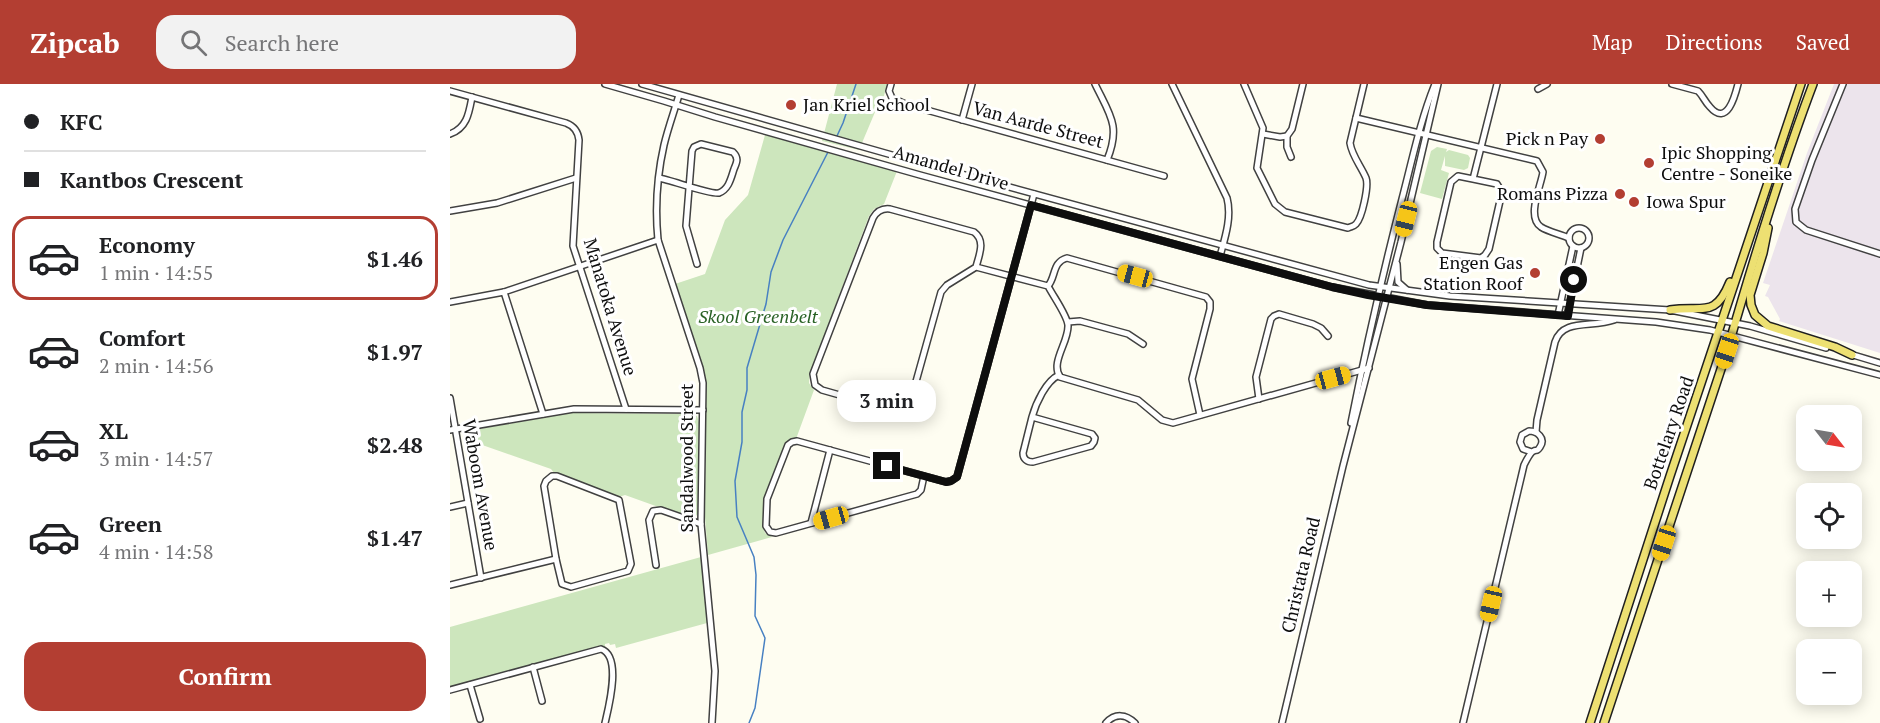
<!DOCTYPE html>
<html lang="en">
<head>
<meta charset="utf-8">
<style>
  body { margin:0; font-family:"PT Serif",serif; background:#f2f2f2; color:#202124; height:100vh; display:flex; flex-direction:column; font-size:22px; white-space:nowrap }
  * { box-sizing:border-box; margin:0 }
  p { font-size:20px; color:#757577 }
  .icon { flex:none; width:33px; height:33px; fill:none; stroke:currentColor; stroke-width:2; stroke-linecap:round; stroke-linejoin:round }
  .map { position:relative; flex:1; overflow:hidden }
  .sheet { display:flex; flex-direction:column; background:#fff; width:450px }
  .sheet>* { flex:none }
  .guide { display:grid; align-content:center; height:132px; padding:0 24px; background:#fff }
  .needle { width:39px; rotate:121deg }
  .controls { position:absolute; left:1346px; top:321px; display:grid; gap:12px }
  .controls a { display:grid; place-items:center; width:66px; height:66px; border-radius:12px; background:#fff; box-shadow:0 3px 15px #0003; font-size:30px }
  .end { position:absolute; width:27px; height:27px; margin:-14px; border:8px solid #0e0e0e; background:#fff; box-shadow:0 0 0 3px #fff }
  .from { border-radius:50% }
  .bubble { position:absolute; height:42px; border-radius:18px; background:#fff; box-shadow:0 3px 15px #0003; font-size:20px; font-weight:700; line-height:42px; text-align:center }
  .car { position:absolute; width:18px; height:36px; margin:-18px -9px; border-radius:8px; box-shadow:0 0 4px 2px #0007; background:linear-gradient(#f5c518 24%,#345 0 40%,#f5c518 0 76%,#345 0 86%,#f5c518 0) }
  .guide b { display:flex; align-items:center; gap:21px; height:57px; font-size:22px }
  .guide b+b { border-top:2px solid #e0e0e0 }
  .guide i { width:15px; height:15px; background:#202124 }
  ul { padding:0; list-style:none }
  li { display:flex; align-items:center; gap:18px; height:84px; margin:0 12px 9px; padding:0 12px; border:3px solid transparent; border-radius:18px }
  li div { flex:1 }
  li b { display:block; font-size:22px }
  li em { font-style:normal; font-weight:700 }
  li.active { border-color:#b33e32 }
  li>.icon { width:54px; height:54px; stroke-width:1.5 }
  .primary-button { display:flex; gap:12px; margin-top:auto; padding:12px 24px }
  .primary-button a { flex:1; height:69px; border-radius:18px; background:#b33e32; color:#fff; font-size:24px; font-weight:700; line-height:69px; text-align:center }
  header { display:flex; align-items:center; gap:36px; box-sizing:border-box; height:84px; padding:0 30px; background:#b33e32; color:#fff }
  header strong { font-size:28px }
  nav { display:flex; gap:33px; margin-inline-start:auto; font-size:21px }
  .search { width:420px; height:54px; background:#f2f2f2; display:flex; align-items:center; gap:15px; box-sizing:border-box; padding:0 21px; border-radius:18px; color:#757577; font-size:22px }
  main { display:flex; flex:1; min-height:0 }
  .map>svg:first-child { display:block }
  .industrial { fill:#ece4ec }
  .green { fill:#cde6bd }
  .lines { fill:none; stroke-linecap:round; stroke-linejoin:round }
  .stream { stroke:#4780c2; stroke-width:1.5 }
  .minor-casing { stroke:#414141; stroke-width:8 }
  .major-casing { stroke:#1f1f1f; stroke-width:10 }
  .minor { stroke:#fff; stroke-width:5 }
  .major { stroke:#ede072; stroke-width:7 }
  .route { stroke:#0e0e0e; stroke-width:8 }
  .poi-dot { fill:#b33e32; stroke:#fff; stroke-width:2 }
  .labels { text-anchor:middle; stroke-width:6; stroke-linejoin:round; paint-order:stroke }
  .poi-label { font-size:18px; fill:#0e0e0e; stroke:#fff; text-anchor:start }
  .street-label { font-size:18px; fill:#0e0e0e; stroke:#fff }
  .park-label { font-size:18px; font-style:italic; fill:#286124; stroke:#fff }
</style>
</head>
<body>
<header>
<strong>Zipcab</strong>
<div class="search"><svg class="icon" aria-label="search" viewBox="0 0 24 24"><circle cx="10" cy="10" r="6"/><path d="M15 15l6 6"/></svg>Search here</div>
<nav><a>Map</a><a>Directions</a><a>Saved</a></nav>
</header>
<main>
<section class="sheet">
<div class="guide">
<b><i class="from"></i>KFC</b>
<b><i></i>Kantbos Crescent</b>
</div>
<ul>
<li class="active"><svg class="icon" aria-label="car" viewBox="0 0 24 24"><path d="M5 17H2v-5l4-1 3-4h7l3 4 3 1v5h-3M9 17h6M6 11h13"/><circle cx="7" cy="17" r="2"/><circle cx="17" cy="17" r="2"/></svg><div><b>Economy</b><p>1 min · 14:55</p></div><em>$1.46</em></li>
<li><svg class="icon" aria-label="car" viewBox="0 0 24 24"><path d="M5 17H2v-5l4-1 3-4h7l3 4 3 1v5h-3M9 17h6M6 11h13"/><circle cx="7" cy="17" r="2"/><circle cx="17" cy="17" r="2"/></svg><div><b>Comfort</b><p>2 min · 14:56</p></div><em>$1.97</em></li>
<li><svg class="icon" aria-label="car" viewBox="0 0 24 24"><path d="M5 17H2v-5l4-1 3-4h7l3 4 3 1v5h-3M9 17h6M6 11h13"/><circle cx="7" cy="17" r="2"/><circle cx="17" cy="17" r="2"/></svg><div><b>XL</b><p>3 min · 14:57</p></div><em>$2.48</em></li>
<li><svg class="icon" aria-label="car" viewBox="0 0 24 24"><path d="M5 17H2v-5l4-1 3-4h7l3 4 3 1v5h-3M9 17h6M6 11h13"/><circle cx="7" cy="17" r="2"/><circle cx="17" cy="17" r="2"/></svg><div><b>Green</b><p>4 min · 14:58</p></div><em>$1.47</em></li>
</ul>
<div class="primary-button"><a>Confirm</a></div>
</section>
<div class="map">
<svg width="1430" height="639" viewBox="0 0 1430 639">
  <rect width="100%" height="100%" fill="#fefdf1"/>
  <path class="industrial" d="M1384 0H1430V269L1329 237 1330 235 1318 213 1315 212 1320 201 1313 199 1357 69Z"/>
  <g class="green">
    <path d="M387 0H437L434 12 428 21 409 66 372 57Z"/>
    <path d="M315 51 447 87 434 120 424 125 419 132 360 289 359 299 364 306 346 355 340 356 335 361C325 388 307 419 315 449L322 453 258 471 255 433 256 296 252 279 225 200 255 190 275 136 298 111Z"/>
    <path d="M987 63 997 65 996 68 999 66 1018 71 1020 74 1018 84 1014 86 995 82V72L991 86 999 89 992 115 970 109 981 67Z"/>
    <path d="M122 329 241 330 247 332 249 338 248 429 246 432 239 434 175 411 169 413 105 390 101 385 18 356 17 347Z"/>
    <path d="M251 473 257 539 166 564 165 560 160 561 159 559 155 560V563L149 562 0 603V543Z"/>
  </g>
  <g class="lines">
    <g class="stream">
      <path d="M386 54 393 39 406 0"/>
      <path d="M299 639 305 624 315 554 305 532 306 491 304 473 287 433 285 397 292 358V328L297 306V284L316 220 321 188 333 156 378 68"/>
    </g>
    <g class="minor-casing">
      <g id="minor">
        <path d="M155 0 214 17 265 33 470 91 882 203 977 221 1206 238 1260 246 1430 291"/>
        <path d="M192 0 449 73 919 201 1000 212 1220 226 1300 242 1376 264"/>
        <path d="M441 0 439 7 442 14 455 20 714 92"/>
        <path d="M645 0C660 31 671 42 657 76"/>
        <path d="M722 0 777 114C782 133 775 154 770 172"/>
        <path d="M794 0 813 44 807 84 825 120 835 128 898 144C902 142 903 143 906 140 912 134 919 102 916 94 911 82 902 72 900 59L914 0"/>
        <path d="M1222 0 1248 7C1253 12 1255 18 1260 23 1277 43 1285 12 1288 0"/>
        <path d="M1393 0 1362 76 1345 125 1346 138 1356 146 1430 170"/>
        <path d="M1088 5 1097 0"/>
        <path d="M0 7 116 39C124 42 128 47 129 56L123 162 176 325"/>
        <path d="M229 11C224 28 218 44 214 61 207 92 205 125 208 156L250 284 253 299 251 440 265 587 262 639"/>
        <path d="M906 34 1087 77 1093 88C1091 102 1076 133 1091 143 1099 148 1110 150 1119 154"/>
        <path d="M512 36 522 0"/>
        <path d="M0 50C17 44 19 29 22 13"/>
        <path d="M813 50 830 53 837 52"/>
        <path d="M841 73 837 63V52L842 45 853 0"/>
        <path d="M209 94C221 96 261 111 269 109 279 105 281 94 284 85 287 78 289 74 283 68L251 60 244 63 242 67 236 142 247 180"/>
        <path d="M1023 95 1008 92 1001 98 987 158V164L992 169 1031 174 1035 171 1039 165 1052 108 1047 100 1023 95 1047 0"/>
        <path d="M0 127 47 119 126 94"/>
        <circle cx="1129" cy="154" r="10"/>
        <path d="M947 180 948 198 957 206"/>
        <path d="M526 183C529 171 536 157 524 148L440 125C432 124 427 127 423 134L363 290 365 301 372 306 446 327 454 326 460 319 491 208 497 201 526 183 598 202C603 212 617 231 618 241 619 258 600 278 610 293L688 316 712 336 723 339 919 284"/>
        <path d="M598 202C606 193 602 178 617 174L756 213 760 218V225L742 295 750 331"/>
        <path d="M54 208 93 330"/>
        <path d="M0 218 54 208 208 156"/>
        <path d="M1108 231 1123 162"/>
        <path d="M1117 232 1131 164"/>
        <path d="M618 238 630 237 678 250 693 260"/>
        <path d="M1400 270 1430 279"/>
        <path d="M0 314 31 494"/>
        <path d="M809 315 806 293 821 235 824 232 829 230 863 240 871 244 878 252"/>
        <path d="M582 333 573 369C573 375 577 378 583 378L641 362 644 358 645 354 642 350 582 333C586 319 596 297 609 291"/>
        <path d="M901 339C916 263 933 189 952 115 962 77 970 37 985 0"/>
        <path d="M0 346 124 325 253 326"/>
        <path d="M1086 348 1087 336 1105 258C1113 234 1142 244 1164 236"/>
        <path d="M102 392H107L169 416 181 480 178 487 121 503 112 500 106 475 94 402 96 397Z"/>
        <path d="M474 392 471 406 467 410 326 449 320 448 316 442 317 415 338 361 342 358 347 357 496 398 501 397 507 393 584 110"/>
        <path d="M0 423 18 419"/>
        <path d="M361 439 380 366"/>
        <path d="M206 481 199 436 203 427 211 426 251 440"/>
        <path d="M0 501 106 475"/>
        <path d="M83 583 92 617"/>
        <path d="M20 601 30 635"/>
        <path d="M0 606 151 565C172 572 159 622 155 639"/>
        <path d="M656 639C665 629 676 630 685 639"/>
        <path d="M832 639 893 382 951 158 988 0"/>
        <path d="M1013 639 1074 381C1076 377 1079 371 1082 368 1088 364 1086 369 1090 363 1096 354 1087 347 1079 347L1072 351 1070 358 1073 365 1082 368"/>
      </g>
    </g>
    <g class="major-casing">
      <g id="major">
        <path d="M1318 144 1313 169 1300 211 1301 221 1305 231 1318 242 1385 263 1402 271"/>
        <path d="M1220 226C1253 221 1265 235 1280 198"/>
        <path d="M1140 639 1220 392 1351 0"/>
        <path d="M1154 639 1277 267C1303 177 1330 87 1363 0"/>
      </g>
    </g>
    <use href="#minor" class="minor"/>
    <use href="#major" class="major"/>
  </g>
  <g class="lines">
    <path class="route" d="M437 382 496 398 501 397 507 393 581 121 882 203 918 211 977 221 1118 232 1124 196"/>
  </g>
  <g class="poi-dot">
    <circle cx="341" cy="21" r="6"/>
    <circle cx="1150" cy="55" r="6"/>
    <circle cx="1199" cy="79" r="6"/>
    <circle cx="1170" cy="110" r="6"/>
    <circle cx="1184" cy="118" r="6"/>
    <circle cx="1085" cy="189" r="6"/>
  </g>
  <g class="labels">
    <g class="poi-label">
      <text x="353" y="27">Jan Kriel School</text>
      <text x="1138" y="61" text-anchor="end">Pick n Pay</text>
      <text x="1211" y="75">Ipic Shopping<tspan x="1211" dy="21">Centre - Soneike</tspan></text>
      <text x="1158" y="116" text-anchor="end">Romans Pizza</text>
      <text x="1196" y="124">Iowa Spur</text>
      <text x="1073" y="185" text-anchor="end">Engen Gas<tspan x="1073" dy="21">Station Roof</tspan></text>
    </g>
    <g class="street-label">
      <text transform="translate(588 41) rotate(15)" y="6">Van Aarde Street</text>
      <text transform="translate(501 84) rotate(16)" y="6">Amandel Drive</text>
      <text transform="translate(160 223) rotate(73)" y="6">Manatoka Avenue</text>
      <text transform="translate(1219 349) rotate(-71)" y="6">Bottelary Road</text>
      <text transform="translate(237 374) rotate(-90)" y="6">Sandalwood Street</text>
      <text transform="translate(30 401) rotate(80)" y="6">Waboom Avenue</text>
      <text transform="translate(851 491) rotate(-77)" y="6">Christata Road</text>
    </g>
    <g class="park-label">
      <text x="308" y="239">Skool Greenbelt</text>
    </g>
  </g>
</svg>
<div class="controls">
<a><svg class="needle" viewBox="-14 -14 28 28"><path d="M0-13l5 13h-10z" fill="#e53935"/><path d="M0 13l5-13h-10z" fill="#757577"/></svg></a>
<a><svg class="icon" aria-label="locate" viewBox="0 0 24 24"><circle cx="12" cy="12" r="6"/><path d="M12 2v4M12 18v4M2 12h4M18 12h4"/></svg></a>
<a>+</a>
<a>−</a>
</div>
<i class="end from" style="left:1124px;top:196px"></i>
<i class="end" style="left:437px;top:382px"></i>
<div class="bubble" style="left:387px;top:296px;width:99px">3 min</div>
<i class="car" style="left:956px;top:135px;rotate:194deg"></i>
<i class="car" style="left:685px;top:192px;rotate:285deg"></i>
<i class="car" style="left:1277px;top:267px;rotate:198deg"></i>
<i class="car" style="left:883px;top:294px;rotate:75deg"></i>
<i class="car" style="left:381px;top:434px;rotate:254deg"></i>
<i class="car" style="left:1214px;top:459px;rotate:198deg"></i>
<i class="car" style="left:1041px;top:520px;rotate:193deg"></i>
</div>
</main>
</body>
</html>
